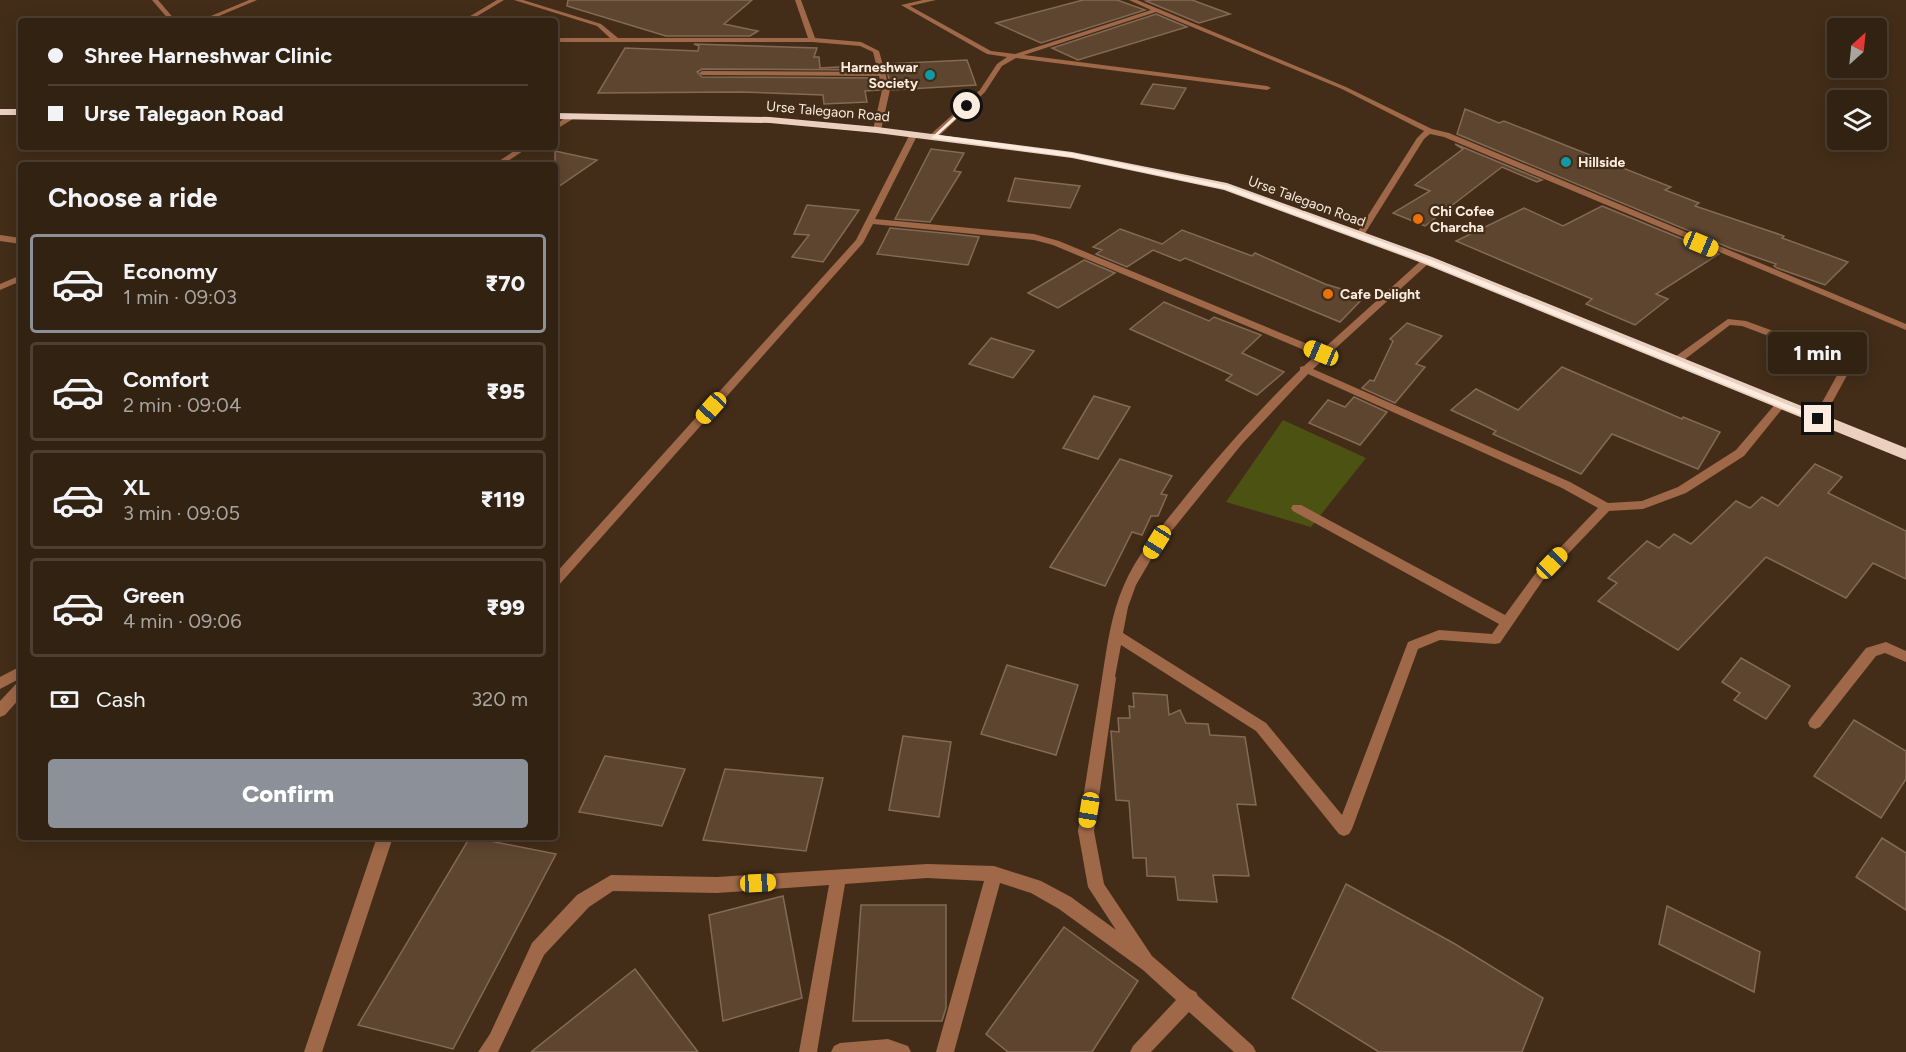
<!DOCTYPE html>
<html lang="en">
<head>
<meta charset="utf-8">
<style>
  body { margin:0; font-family:Figtree,sans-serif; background:#3d2f20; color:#f1f3f6; height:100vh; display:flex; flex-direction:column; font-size:22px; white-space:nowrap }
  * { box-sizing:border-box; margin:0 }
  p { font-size:20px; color:#a8a49f }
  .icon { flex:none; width:33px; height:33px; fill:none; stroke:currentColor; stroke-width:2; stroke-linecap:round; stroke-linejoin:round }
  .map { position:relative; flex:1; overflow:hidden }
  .panel { position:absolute; left:18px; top:162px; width:540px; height:678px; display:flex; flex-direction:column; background:#322212; border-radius:6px; box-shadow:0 3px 15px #0003,0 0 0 2px #4d3f32 }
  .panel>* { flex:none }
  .guide { position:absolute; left:18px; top:18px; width:540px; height:132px; border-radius:6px; box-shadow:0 3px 15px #0003,0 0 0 2px #4d3f32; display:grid; align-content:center; height:132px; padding:0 30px; background:#322212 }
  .needle { width:39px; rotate:27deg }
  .tools { position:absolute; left:1827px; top:18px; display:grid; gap:12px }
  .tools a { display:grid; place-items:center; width:60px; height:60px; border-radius:6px; background:#322212; box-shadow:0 3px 15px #0003,0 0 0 2px #4d3f32; font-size:30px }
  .end { position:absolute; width:27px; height:27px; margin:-14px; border:8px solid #fbecdf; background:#111; box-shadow:0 0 0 3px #111 }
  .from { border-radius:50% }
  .bubble { position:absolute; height:42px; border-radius:6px; background:#322212; box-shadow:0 3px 15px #0003,0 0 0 2px #4d3f32; font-size:20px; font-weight:800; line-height:42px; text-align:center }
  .car { position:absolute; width:18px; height:36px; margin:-18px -9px; border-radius:8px; box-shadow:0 0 4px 2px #0007; background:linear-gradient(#f5c518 24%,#345 0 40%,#f5c518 0 76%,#345 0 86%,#f5c518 0) }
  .guide b { display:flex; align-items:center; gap:21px; height:57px; font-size:22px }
  .guide b+b { border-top:2px solid #4d3f32 }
  .guide i { width:15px; height:15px; background:#f1f3f6 }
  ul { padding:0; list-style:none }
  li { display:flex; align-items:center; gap:18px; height:99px; margin:0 12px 9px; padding:0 18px; border:3px solid #4d3f32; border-radius:6px }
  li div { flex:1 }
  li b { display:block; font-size:22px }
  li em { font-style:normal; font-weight:800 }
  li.active { border-color:#8c9099 }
  li>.icon { width:54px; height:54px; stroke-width:1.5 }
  h2 { padding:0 30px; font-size:27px; line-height:72px }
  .pay { display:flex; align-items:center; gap:15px; height:66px; padding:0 30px; font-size:22px }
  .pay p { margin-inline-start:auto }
  .primary-button { display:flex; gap:12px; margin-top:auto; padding:12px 30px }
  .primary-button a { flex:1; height:69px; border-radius:6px; background:#8c9099; color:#fff; font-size:24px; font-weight:800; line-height:69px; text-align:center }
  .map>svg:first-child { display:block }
  .green { fill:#4c5312 }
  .building { fill:#5d4530; stroke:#846a54; stroke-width:1.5 }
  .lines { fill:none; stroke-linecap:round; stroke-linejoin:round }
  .lane { fill:#9f6848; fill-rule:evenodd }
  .street { fill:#9f6848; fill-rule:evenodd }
  .highway { fill:#ebd0c0; fill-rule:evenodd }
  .route { fill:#fbecdf }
  .culture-dot { fill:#0f9aa8; stroke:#432d18; stroke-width:2 }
  .food-dot { fill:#e8710a; stroke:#432d18; stroke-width:2 }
  .labels { text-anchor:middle; stroke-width:4.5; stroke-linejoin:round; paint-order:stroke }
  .far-poi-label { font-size:14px; font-weight:bold; fill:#fbecdf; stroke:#432d18; text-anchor:start }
  .far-street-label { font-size:14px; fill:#fbecdf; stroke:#432d18 }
</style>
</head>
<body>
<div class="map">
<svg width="1906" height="1052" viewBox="0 0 1906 1052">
  <rect width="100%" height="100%" fill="#432d18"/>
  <path class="green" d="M1283 420 1366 458 1311 527 1226 502Z"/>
  <g class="building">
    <path d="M568 0H752L724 24 758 31 750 36H666L567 6Z"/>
    <path d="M1083 0H1117L1145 10 1041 43 996 23Z"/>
    <path d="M1152 0H1192L1230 14 1199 23 1146 1Z"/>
    <path d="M1156 14 1187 27 1078 60 1052 48Z"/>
    <path d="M694 44 817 48 814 57H819L820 68 874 65 875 70 702 69 697 72 702 77 877 78 880 90 865 91 867 102 824 104 823 95 740 92 598 93 625 48 698 51 699 46Z"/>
    <path d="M967 60 976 85 892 90 885 64Z"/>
    <path d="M1153 84 1186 88 1174 109 1141 104Z"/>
    <path d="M1465 109 1499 123 1504 121 1671 187 1665 190 1699 203 1695 206 1784 236 1782 238 1848 262 1825 285 1777 268 1774 266 1776 264 1730 248 1457 134Z"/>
    <path d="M1455 144 1542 180 1537 182 1502 167 1425 226 1393 213 1430 191 1415 185 1463 149Z"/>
    <path d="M931 149 964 153 954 171 961 172 930 222 895 219Z"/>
    <path d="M555 151 597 160 555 189Z"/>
    <path d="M1015 178 1037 181 1080 186 1070 208 1008 201Z"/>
    <path d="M807 205 859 210 823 262 792 257 809 235 794 234Z"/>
    <path d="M1602 206 1719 254 1656 294 1668 299 1635 325 1586 304 1592 299 1456 241 1524 208 1563 226Z"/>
    <path d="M890 228 953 234 979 237 968 265 877 254Z"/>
    <path d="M1120 229 1162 244 1182 230 1252 256 1255 253 1325 284 1365 296 1340 322 1185 258 1180 261 1153 250 1127 267 1096 254 1102 250 1093 247Z"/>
    <path d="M1084 260 1115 273 1058 308 1028 293Z"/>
    <path d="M1164 302 1209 321 1214 317 1261 335 1242 353 1284 372 1257 395 1226 380 1232 375 1130 329Z"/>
    <path d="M1407 323 1442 336 1416 364 1425 367 1395 403 1362 388 1370 380 1374 381 1393 341 1390 339Z"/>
    <path d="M991 338 1034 351 1013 378 969 364Z"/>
    <path d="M1562 367 1682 419 1683 417 1720 432 1698 469 1612 434 1581 474 1493 434 1496 431 1451 410 1476 389 1518 410Z"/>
    <path d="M1094 396 1130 407 1098 459 1063 448Z"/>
    <path d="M1354 397 1387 412 1360 445 1309 423 1328 400 1345 407Z"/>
    <path d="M1120 459 1172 476 1161 494 1167 495 1158 516H1151L1142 535 1132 532 1105 586 1050 567Z"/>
    <path d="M1815 464 1842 477 1828 493 1906 531V579L1873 563 1846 598 1766 557 1678 650 1598 601 1617 583 1608 578 1647 541 1659 548 1674 534 1691 544 1736 501 1750 508 1762 497 1778 506Z"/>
    <path d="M1741 658 1790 686 1766 719 1734 700 1740 693 1722 682Z"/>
    <path d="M1007 665 1078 685 1056 755 981 734Z"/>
    <path d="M1133 693 1167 695 1169 715 1180 710 1186 723 1208 724 1210 735 1245 737 1256 805 1237 804 1249 876 1213 875 1217 902 1178 900 1175 877 1147 876 1146 858H1133L1129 801 1116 800 1111 731 1119 732 1118 718H1130L1129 706 1134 707Z"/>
    <path d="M1854 720 1906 751V779L1881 818 1814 776Z"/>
    <path d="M903 736 951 742 939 817 889 810Z"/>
    <path d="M605 756 685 769 662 826 579 812Z"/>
    <path d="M725 769 823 778 806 851 703 840Z"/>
    <path d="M470 837 556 854 453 1049 358 1025Z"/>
    <path d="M1882 838 1906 853V910L1856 877Z"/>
    <path d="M1346 884 1455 944 1543 998 1522 1052H1379L1292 998Z"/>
    <path d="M783 896 802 998 723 1021 709 915Z"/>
    <path d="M861 905H946V1008L942 1021H853Z"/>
    <path d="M1667 906 1760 952 1754 992 1659 944Z"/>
    <path d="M1064 927 1138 981 1092 1052H1008L986 1034Z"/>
    <path d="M635 969 698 1052H531Z"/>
  </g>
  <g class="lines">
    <g class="lane">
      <path d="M152 0H158L176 21H170Z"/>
      <path d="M249 0H257L207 21H199Z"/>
      <path d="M0 235 21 238V244L0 241Z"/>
      <path d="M21 275V281L0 290V284Z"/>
      <path d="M1728 319 1746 321 1836 354 1847 361 1851 368 1822 421 1818 422 1813 419 1841 368 1828 358 1742 326 1730 325 1680 363H1672V359Z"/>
      <path d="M21 666V678L0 689V677Z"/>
      <path d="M1109 672 1114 674 1116 678 1094 831 1104 884 1152 956 1190 989 1196 992 1198 996 1253 1046 1256 1052H1234L1189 1012 1151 1052H1130L1133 1046 1176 1000 1143 970 1059 909 1031 893 1000 883 954 1052H936L984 881 927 878 845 884 817 1052H799L829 885 717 893 613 891 589 907 544 955 498 1052H478L490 1034 532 943 577 895 611 875 717 877 927 864 994 866 1041 881 1071 897 1116 930 1088 887 1078 831 1102 678 1104 674Z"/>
      <path d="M888 1039 908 1046 911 1052H831L834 1046 840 1043Z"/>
    </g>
    <g class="street">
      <path d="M497 0H504L469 21H462Z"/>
      <path d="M514 0H523L601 24 618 38H808L795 0H801L815 38 861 42 879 51 890 90 881 130 877 132 873 130 882 90 879 76 702 75 699 73 702 71 878 72 873 52 860 46 812 42H555V38H610L597 26Z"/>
      <path d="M923 0H936L910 6 991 51 1015 54 1151 10 1129 0H1137L1346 87 1432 129 1449 133 1906 324V330L1444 137 1430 134 1424 139 1362 238H1356L1355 236 1417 138 1424 131 1342 89 1156 12 1024 55 1267 86 1271 88 1267 90 1016 58 1002 66 985 92 936 139H930V135L980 90 997 64 1007 57 987 54 901 5Z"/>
      <path d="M569 115 576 117 555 130V125Z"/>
      <path d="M911 132 918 134 875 219 1034 234 1059 241 1322 350 1424 258H1430V262L1313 369 1570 482 1608 503 1642 501 1678 487 1736 450 1777 402H1785L1786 404 1744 456 1686 493 1643 509 1609 511 1543 580 1500 643 1495 644 1440 640 1418 649 1352 829 1349 834 1344 836 1339 834 1256 731 1121 645 1114 682 1109 684 1104 682 1102 678C1107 647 1111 614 1124 585 1137 555 1158 531 1178 506 1216 458 1256 413 1300 370V367L1304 366 1316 355 1053 245 1034 240 873 224 863 243 559 585 555 587V574L856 240ZM1308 374 1562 488 1598 508 1535 574 1505 615 1301 505H1293L1291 508 1293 511 1499 624 1492 634 1439 630 1408 642 1342 815 1266 723 1123 633 1128 607 1136 585 1157 549 1242 444Z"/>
      <path d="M520 147H529L502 165H493Z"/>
      <path d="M1886 642 1906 651V662L1885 653 1876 656 1820 727 1815 729 1810 727 1808 723 1810 719 1866 648Z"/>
      <path d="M21 682V697L5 715 0 717V701L16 684Z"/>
      <path d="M377 837H393L322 1052H304Z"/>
    </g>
    <g class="highway">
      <rect x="0" y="109" width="21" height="6"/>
      <path d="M555 113 770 117 877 127 1072 152 1227 183 1432 257 1906 448V460L1422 263 1224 190 1072 158 877 133 770 123 555 119Z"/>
    </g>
  </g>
  <path class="route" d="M967 104 969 107 938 135 1072 153 1229 186 1429 259 1823 419 1815 421 1424 262 1225 189 1072 157 931 138Z"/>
  <g class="culture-dot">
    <circle cx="930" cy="75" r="6"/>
    <circle cx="1566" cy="162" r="6"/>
  </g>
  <g class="food-dot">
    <circle cx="1418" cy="219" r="6"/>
    <circle cx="1328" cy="294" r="6"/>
  </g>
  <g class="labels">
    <g class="far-poi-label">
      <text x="918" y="72" text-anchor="end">Harneshwar<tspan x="918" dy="16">Society</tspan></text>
      <text x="1578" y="167">Hillside</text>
      <text x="1430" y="216">Chi Cofee<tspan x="1430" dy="16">Charcha</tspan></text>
      <text x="1340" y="299">Cafe Delight</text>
    </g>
    <g class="far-street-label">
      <text transform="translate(828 111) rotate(5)" y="5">Urse Talegaon Road</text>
      <text transform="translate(1307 201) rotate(20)" y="5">Urse Talegaon Road</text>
    </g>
  </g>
</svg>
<div class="tools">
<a><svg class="needle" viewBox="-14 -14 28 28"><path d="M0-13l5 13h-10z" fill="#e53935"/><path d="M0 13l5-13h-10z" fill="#a8a49f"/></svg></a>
<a><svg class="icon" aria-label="layers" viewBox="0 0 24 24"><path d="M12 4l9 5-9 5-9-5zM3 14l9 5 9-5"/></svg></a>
</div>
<i class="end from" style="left:967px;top:106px"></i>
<i class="end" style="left:1818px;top:419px"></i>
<div class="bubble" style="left:1768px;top:332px;width:99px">1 min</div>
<i class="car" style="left:1701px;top:244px;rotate:113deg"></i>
<i class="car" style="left:1321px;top:353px;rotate:293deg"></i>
<i class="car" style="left:711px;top:408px;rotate:222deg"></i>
<i class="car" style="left:1157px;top:542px;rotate:212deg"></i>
<i class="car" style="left:1552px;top:563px;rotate:44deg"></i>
<i class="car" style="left:1089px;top:810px;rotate:189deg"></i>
<i class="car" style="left:758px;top:883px;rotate:87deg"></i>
<div class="guide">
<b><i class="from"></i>Shree Harneshwar Clinic</b>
<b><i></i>Urse Talegaon Road</b>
</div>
<section class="panel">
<h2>Choose a ride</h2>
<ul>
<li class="active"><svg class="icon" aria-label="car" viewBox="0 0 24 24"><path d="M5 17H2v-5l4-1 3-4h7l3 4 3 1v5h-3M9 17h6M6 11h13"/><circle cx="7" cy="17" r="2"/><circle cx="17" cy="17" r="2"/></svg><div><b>Economy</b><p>1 min · 09:03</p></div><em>₹70</em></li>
<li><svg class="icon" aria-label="car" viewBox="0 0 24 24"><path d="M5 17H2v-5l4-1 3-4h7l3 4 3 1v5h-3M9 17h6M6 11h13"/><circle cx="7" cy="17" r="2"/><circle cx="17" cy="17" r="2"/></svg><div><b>Comfort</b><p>2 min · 09:04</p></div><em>₹95</em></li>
<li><svg class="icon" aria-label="car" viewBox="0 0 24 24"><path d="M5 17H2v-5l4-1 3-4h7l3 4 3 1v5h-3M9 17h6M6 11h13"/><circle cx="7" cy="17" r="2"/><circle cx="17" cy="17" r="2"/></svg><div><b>XL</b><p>3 min · 09:05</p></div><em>₹119</em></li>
<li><svg class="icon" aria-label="car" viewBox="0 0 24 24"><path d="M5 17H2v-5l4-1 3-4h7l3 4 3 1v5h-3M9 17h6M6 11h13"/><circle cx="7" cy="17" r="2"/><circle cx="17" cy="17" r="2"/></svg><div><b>Green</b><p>4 min · 09:06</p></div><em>₹99</em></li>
</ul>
<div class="pay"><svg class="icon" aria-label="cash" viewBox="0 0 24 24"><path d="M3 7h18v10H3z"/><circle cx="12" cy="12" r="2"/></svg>Cash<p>320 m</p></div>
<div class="primary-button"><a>Confirm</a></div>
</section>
</div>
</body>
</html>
